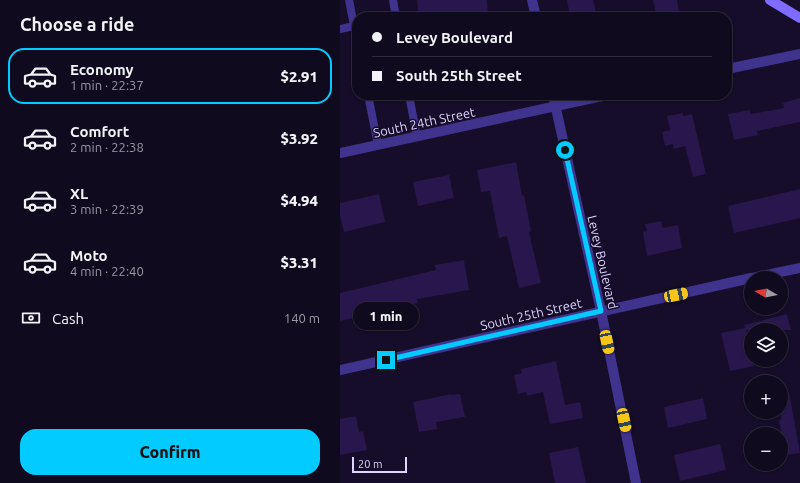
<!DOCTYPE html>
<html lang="en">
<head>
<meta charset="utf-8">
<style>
  body { margin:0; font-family:Ubuntu,sans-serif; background:#191328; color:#f1f3f6; height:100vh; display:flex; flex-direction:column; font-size:15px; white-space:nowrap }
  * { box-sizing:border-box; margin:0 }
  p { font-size:13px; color:#9c9aa4 }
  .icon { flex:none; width:22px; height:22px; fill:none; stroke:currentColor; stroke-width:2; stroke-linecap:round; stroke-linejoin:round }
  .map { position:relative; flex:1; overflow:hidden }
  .drawer { display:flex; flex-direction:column; background:#100a1f; width:340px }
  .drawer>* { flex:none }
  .banner { position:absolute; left:12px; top:12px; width:380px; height:88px; border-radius:16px; box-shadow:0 1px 3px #0004,0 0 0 1px #302b3d; display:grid; align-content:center; height:88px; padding:0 20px; background:#100a1f }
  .needle { width:26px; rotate:279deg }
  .controls { position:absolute; left:404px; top:271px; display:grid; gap:8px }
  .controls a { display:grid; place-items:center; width:44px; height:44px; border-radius:50%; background:#100a1f; box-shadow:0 1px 3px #0004,0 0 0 1px #302b3d; font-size:20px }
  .scale { position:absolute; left:12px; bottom:10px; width:55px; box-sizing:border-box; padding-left:4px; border:2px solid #ded5ff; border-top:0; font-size:11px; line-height:14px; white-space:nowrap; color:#ded5ff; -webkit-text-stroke:3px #150d29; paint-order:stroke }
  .end { position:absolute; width:18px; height:18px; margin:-9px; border:5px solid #01cbff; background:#111; box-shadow:0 0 0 2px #111 }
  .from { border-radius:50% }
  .bubble { position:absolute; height:28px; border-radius:14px; background:#100a1f; box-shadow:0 1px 3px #0004,0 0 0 1px #302b3d; font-size:13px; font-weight:800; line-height:28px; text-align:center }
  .car { position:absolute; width:12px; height:24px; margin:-12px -6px; border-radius:5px; box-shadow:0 0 3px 1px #0007; background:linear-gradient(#f5c518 24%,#345 0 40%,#f5c518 0 76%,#345 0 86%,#f5c518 0) }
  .banner b { display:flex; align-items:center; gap:14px; height:38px; font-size:15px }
  .banner b+b { border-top:1px solid #302b3d }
  .banner i { width:10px; height:10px; background:#f1f3f6 }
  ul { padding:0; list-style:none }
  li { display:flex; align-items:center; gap:12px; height:56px; margin:0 8px 6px; padding:0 12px; border:2px solid transparent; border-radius:16px }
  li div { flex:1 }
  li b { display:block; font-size:15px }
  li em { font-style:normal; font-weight:800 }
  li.selected { border-color:#01cbff }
  li>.icon { width:36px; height:36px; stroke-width:1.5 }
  h2 { padding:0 20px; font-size:18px; line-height:48px }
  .pay { display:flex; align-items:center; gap:10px; height:44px; padding:0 20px; font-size:15px }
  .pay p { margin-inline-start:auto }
  .primary-button { display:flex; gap:8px; margin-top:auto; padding:8px 20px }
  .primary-button a { flex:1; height:46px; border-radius:16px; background:#01cbff; color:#111; font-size:16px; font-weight:800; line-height:46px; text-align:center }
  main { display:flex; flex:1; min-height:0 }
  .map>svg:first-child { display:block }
  .building { fill:#27174c }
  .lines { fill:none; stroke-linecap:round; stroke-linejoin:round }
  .service { stroke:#40338d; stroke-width:8 }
  .minor { stroke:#40338d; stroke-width:10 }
  .secondary { stroke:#7f6cff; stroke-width:10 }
  .route { stroke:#01cbff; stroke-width:5 }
  .labels { text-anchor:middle; stroke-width:3; stroke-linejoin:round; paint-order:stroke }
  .street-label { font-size:13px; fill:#ded5ff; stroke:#150d29 }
</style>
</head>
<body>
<main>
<section class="drawer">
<h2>Choose a ride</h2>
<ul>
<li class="selected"><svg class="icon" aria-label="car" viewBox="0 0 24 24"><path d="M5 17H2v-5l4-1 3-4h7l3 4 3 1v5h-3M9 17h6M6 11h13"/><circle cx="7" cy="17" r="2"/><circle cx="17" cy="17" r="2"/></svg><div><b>Economy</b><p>1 min · 22:37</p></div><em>$2.91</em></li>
<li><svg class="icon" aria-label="car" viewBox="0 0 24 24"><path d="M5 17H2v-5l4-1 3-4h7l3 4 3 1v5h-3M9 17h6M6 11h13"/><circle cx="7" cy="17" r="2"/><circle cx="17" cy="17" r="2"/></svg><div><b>Comfort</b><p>2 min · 22:38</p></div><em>$3.92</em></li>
<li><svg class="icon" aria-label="car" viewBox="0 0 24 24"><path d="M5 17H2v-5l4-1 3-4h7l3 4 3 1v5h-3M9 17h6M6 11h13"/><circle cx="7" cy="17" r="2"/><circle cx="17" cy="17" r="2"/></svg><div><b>XL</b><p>3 min · 22:39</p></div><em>$4.94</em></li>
<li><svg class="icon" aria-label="car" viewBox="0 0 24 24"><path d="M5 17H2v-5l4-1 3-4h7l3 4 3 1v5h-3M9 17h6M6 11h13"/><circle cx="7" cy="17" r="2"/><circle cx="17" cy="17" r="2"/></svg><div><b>Moto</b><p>4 min · 22:40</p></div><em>$3.31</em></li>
</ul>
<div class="pay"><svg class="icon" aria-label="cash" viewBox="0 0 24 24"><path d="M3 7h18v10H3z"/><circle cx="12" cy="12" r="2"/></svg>Cash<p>140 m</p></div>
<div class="primary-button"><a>Confirm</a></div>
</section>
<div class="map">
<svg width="460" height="483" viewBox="0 0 460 483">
  <rect width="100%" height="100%" fill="#150d29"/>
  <g class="building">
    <path d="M77 0H147L148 17H79Z"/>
    <path d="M227 0H253L257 17H230Z"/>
    <path d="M313 0H337L340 17H317Z"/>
    <path d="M460 98V122L417 131 418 135 394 140 388 114 410 110 411 114 444 108 443 103Z"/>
    <path d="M343 113V116L352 114 366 174 353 177 345 146 334 149 333 144 325 146 322 132 330 130 327 116Z"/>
    <path d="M176 162 182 196 184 195 191 231 189 232 201 283 179 288 167 236 159 238 150 191 141 192 137 170Z"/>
    <path d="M109 175 114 198 78 206 73 182Z"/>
    <path d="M460 189V218L394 233 388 206Z"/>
    <path d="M39 194 45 222 4 232 0 216V203Z"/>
    <path d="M321 221 323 228 338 225 342 248 307 256 303 232 307 231 305 224Z"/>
    <path d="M124 260 129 290 77 299 78 303 0 321V293L96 270 95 265Z"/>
    <path d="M447 314 451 330H406L411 360 414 366 390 371 381 333 405 328 404 325Z"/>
    <path d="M216 361 225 405 240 402 243 418 210 424 203 392 187 396 186 392 178 394 174 375 182 373 181 369Z"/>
    <path d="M449 392 460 453 441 456V431L439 420H441V393Z"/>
    <path d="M111 394V395L120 394 125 417 96 422 97 429 79 432 73 402Z"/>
    <path d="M363 398 367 419 328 428 324 407Z"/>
    <path d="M16 416 19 432 23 431 27 450 0 455V419Z"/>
    <path d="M380 444 386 470 340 481 334 455Z"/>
    <path d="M238 447 246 483H215L209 453Z"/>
  </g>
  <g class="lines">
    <g class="service">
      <path d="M9 0 17 41"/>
      <path d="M53 0 56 17"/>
      <path d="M0 29 14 26"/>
      <path d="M28 95 38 145"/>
      <path d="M69 95 77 137"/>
    </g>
    <g class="minor">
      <path d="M192 0 196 17"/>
      <path d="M387 69 460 54"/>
      <path d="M213 95 261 311 296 483"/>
      <path d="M0 153 267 95"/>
      <path d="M412 278 460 268"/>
      <path d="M0 370 411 278"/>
    </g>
    <path class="secondary" d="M430 0 460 18"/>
  </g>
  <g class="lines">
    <path class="route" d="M46 360 261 311 225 150"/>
  </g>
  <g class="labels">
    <g class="street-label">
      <text transform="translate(84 122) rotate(-12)" y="5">South 24th Street</text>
      <text transform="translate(263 262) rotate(77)" y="5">Levey Boulevard</text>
      <text transform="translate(191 314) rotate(-13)" y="5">South 25th Street</text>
    </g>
  </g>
</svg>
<div class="controls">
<a><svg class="needle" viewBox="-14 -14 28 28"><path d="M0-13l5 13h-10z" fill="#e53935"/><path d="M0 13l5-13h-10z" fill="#9c9aa4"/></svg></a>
<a><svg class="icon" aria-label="layers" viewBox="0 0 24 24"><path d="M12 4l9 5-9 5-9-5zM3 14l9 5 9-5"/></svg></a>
<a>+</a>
<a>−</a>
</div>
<div class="scale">20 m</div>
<i class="end from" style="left:225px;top:150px"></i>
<i class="end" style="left:46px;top:360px"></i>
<div class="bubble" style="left:13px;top:302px;width:66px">1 min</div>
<i class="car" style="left:336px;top:295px;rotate:78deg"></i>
<i class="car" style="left:267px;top:342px;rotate:168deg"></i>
<i class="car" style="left:284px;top:420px;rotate:168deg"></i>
<div class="banner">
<b><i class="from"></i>Levey Boulevard</b>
<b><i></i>South 25th Street</b>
</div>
</div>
</main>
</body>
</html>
